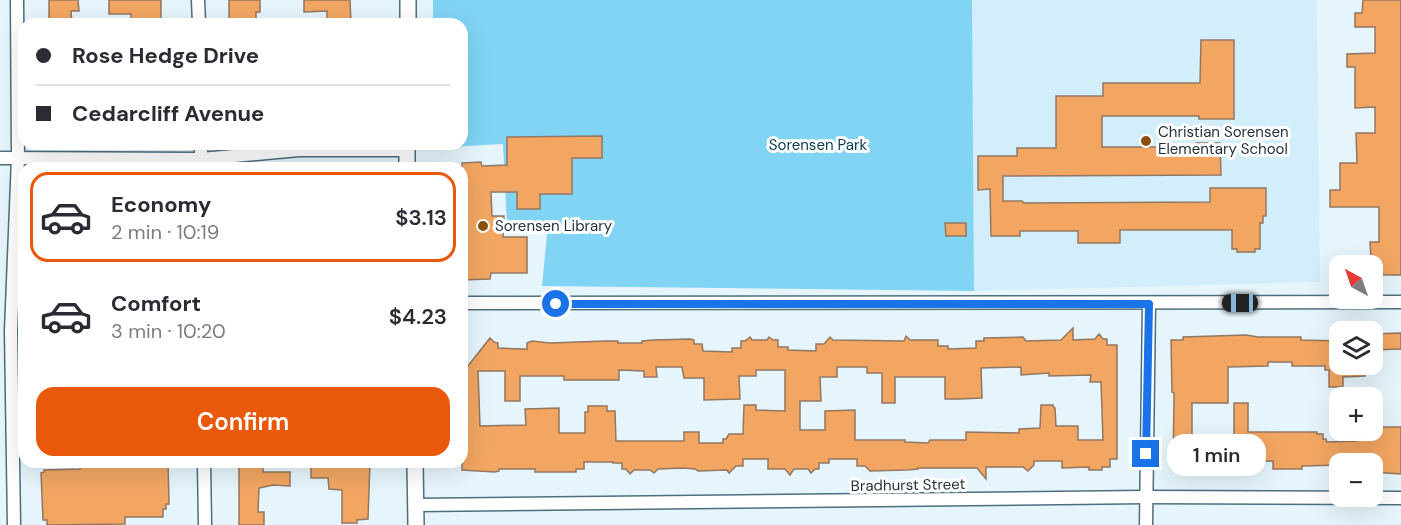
<!DOCTYPE html>
<html lang="en">
<head>
<meta charset="utf-8">
<style>
  body { margin:0; font-family:"DM Sans",sans-serif; background:#f7f7f7; color:#2b2b33; height:100vh; display:flex; flex-direction:column; font-size:22px; white-space:nowrap }
  * { box-sizing:border-box; margin:0 }
  p { font-size:20px; color:#7c7c81 }
  .icon { flex:none; width:33px; height:33px; fill:none; stroke:currentColor; stroke-width:2; stroke-linecap:round; stroke-linejoin:round }
  .map { position:relative; flex:1; overflow:hidden }
  .side { position:absolute; left:18px; top:162px; width:450px; height:306px; display:flex; flex-direction:column; background:#fff; border-radius:18px; box-shadow:0 6px 24px #0002 }
  .side>* { flex:none }
  .guide { position:absolute; left:18px; top:18px; width:450px; height:132px; border-radius:18px; box-shadow:0 6px 24px #0002; display:grid; align-content:center; height:132px; padding:0 18px; background:#fff }
  .needle { width:39px; rotate:320deg }
  .tools { position:absolute; left:1329px; top:255px; display:grid; gap:12px }
  .tools a { display:grid; place-items:center; width:54px; height:54px; border-radius:12px; background:#fff; box-shadow:0 6px 24px #0002; font-size:30px }
  .end { position:absolute; width:27px; height:27px; margin:-14px; border:8px solid #1a73e8; background:#fff; box-shadow:0 0 0 3px #fff }
  .from { border-radius:50% }
  .bubble { position:absolute; height:42px; border-radius:18px; background:#fff; box-shadow:0 6px 24px #0002; font-size:20px; font-weight:600; line-height:42px; text-align:center }
  .car { position:absolute; width:18px; height:36px; margin:-18px -9px; border-radius:8px; box-shadow:0 0 4px 2px #0007; background:linear-gradient(#222 24%,#8ab4d8 0 40%,#222 0 76%,#8ab4d8 0 86%,#222 0) }
  .guide b { display:flex; align-items:center; gap:21px; height:57px; font-size:22px }
  .guide b+b { border-top:2px solid #e1e1e2 }
  .guide i { width:15px; height:15px; background:#2b2b33 }
  ul { padding:10px 0 0; list-style:none }
  li { display:flex; align-items:center; gap:18px; height:90px; margin:0 12px 9px; padding:0 6px; border:3px solid transparent; border-radius:18px }
  li div { flex:1 }
  li b { display:block; font-size:22px }
  li em { font-style:normal; font-weight:600 }
  li.current { border-color:#ea580c }
  li>.icon { width:54px; height:54px; stroke-width:1.5 }
  .action { display:flex; gap:12px; margin-top:auto; padding:12px 18px }
  .action a { flex:1; height:69px; border-radius:18px; background:#ea580c; color:#fff; font-size:24px; font-weight:600; line-height:69px; text-align:center }
  .map>svg:first-child { display:block }
  .built { fill:#d1eefa }
  .green { fill:#82d4f5 }
  .building { fill:#f2a662; stroke:#927761; stroke-width:1.5; fill-rule:evenodd }
  .lines { fill:none; stroke-linecap:round; stroke-linejoin:round }
  .minor-casing { stroke:#4c6f7e; stroke-width:15 }
  .tertiary-casing { stroke:#4c6f7e; stroke-width:18 }
  .minor { stroke:#fff; stroke-width:12 }
  .tertiary { stroke:#fff; stroke-width:15 }
  .route { stroke:#1a73e8; stroke-width:8 }
  .poi-dot { fill:#8c500d; stroke:#fff; stroke-width:2 }
  .labels { text-anchor:middle; stroke-width:6; stroke-linejoin:round; paint-order:stroke }
  .poi-label { font-size:15px; fill:#1f2f35; stroke:#fff; text-anchor:start }
  .park-label { font-size:15px; fill:#033c4e; stroke:#fff }
  .street-label { font-size:15px; fill:#1f2f35; stroke:#fff }
</style>
</head>
<body>
<div class="map">
<svg width="1401" height="525" viewBox="0 0 1401 525">
  <rect width="100%" height="100%" fill="#e6f5fc"/>
  <path class="built" d="M972 0H1317L1320 282 974 291Z"/>
  <path class="green" d="M433 0H972L974 291 542 286 548 224H507L503 144 433 148V144H462V24H433Z"/>
  <g class="building">
    <path d="M49 0H78L79 11H71L72 24H49Z"/>
    <path d="M109 0H161V24H131V14H109Z"/>
    <path d="M229 0H260V12H256V24H229Z"/>
    <path d="M304 0H350L351 24H327V11L304 12Z"/>
    <path d="M1363 0H1401V275H1372L1370 242H1379V207H1330V190H1340V163H1357L1356 133H1375V107L1355 108V67H1347V54L1375 53V27H1355V13H1362Z"/>
    <path d="M1201 40H1234V119H1199V116H1102V147H1196V143H1220L1221 175 1003 176V201H1022L1024 203 1210 202V188H1266V216H1263V223H1260V249H1255V252H1237V249H1232V230H1120V243H1078V231H1020V236H991L990 189 978 190V156H1017V148H1056V96H1103V83H1200Z"/>
    <path d="M602 136V158H572V194H540V209H517V192H491L492 216H504L503 237H527V273H491L490 279 462 280V163L481 162 482 166 507 165V137Z"/>
    <path d="M945 223H966V236H946Z"/>
    <path d="M1073 328V340L1095 339 1099 334 1103 339H1107V345H1117V459H1110V467H1102V470H1089V467L1062 468V461H1034V465L1028 471 1023 467H986V479L977 468H918V469L906 470 870 471 865 466H857V459H829V463H819V469H815L811 473 808 469H794L790 475 785 469H768V459H743V466H736L729 473 727 470 698 471 695 469 683 468 658 469 654 473 650 470H634L630 474 626 469H622V463H613V462H584V469H576V472H535V469H499V471L495 472 462 470 464 371 490 338 494 342 498 343V348L523 349H527V343L532 341 550 343 606 341H618V343H642V341L653 340 690 339 694 340V344H702L703 351 732 352V348H741V341H745L750 337 752 340H767L769 337 773 340H778V347H788V350L816 351V344H824L830 337 833 340 904 341 906 336 910 340H938V346H948V349L976 348V341H984V338L1023 337 1026 341 1061 340ZM656 367H682L684 378H704V400L740 399 739 376H756V370H785V411L756 410V405H744L743 434H729L726 439H723V443H699V432H684V441H616L615 411H607V406H588V412H585V433H559V408L525 409 526 425 480 426 478 371H505V401H520V376H564V380H619V370L644 371V377H657ZM837 367H867V373H882V403H895V377H945V399H959L982 398 981 368 1021 367V375L1049 373V376L1091 375 1090 382H1101L1103 440H1078V426H1056L1055 408H1054L1053 405H1041L1040 428 1019 429V433L966 432V440H930L928 443 905 442V440H855V410L825 411V430H800V401H821L820 377H837Z"/>
    <path d="M1401 333V349L1372 350V334Z"/>
    <path d="M1246 335 1258 337H1301V340L1340 341V364H1365V376L1343 377V387H1329V370H1325V366H1292V362H1268V366L1228 367V403H1192V439H1234V403H1248V432H1317V434H1323V439H1326L1327 442 1357 441 1356 430H1382V427H1401V474L1372 472V464H1340V465L1302 466V469H1273V461L1240 462V466H1225V469L1222 470 1202 471H1186V465H1173L1174 400V393L1172 392 1171 340H1183V337Z"/>
    <path d="M80 462H168L169 504H166V509H163V517H125V524L47 525V520H43L41 473 44 472V470L80 469Z"/>
    <path d="M239 462H263V472H290V486L273 485 259 488 258 512H264V525H239Z"/>
    <path d="M311 462H370L368 519 357 520V523H342V490L329 489 328 478H311Z"/>
  </g>
  <g class="lines">
    <g class="minor-casing">
      <g id="minor">
        <path d="M198 0 199 24"/>
        <path d="M201 144V168"/>
        <path d="M0 158 201 159 299 150H407"/>
        <path d="M462 303 1401 302"/>
        <path d="M204 462 205 525"/>
        <path d="M416 505 1145 497 1401 498"/>
        <path d="M14 525 11 331 18 158 17 0"/>
        <path d="M1146 525 1149 304"/>
      </g>
    </g>
    <g class="tertiary-casing">
      <g id="tertiary">
        <path d="M408 24V0"/>
        <path d="M407 144V168"/>
        <path d="M415 462 416 525"/>
      </g>
    </g>
    <use href="#minor" class="minor"/>
    <use href="#tertiary" class="tertiary"/>
  </g>
  <g class="lines">
    <path class="route" d="M556 304H1149L1146 454"/>
  </g>
  <g class="poi-dot">
    <circle cx="1146" cy="141" r="6"/>
    <circle cx="483" cy="226" r="6"/>
  </g>
  <g class="labels">
    <g class="poi-label">
      <text x="1158" y="137">Christian Sorensen<tspan x="1158" dy="17">Elementary School</tspan></text>
      <text x="495" y="231">Sorensen Library</text>
    </g>
    <g class="park-label">
      <text x="818" y="150">Sorensen Park</text>
    </g>
    <g class="street-label">
      <text transform="translate(908 485) rotate(-1)" y="5">Bradhurst Street</text>
    </g>
  </g>
</svg>
<div class="tools">
<a><svg class="needle" viewBox="-14 -14 28 28"><path d="M0-13l5 13h-10z" fill="#e53935"/><path d="M0 13l5-13h-10z" fill="#7c7c81"/></svg></a>
<a><svg class="icon" aria-label="layers" viewBox="0 0 24 24"><path d="M12 4l9 5-9 5-9-5zM3 14l9 5 9-5"/></svg></a>
<a>+</a>
<a>−</a>
</div>
<i class="end from" style="left:556px;top:304px"></i>
<i class="end" style="left:1146px;top:454px"></i>
<div class="bubble" style="left:1167px;top:434px;width:99px">1 min</div>
<i class="car" style="left:1240px;top:303px;rotate:270deg"></i>
<div class="guide">
<b><i class="from"></i>Rose Hedge Drive</b>
<b><i></i>Cedarcliff Avenue</b>
</div>
<section class="side">
<ul>
<li class="current"><svg class="icon" aria-label="car" viewBox="0 0 24 24"><path d="M5 17H2v-5l4-1 3-4h7l3 4 3 1v5h-3M9 17h6M6 11h13"/><circle cx="7" cy="17" r="2"/><circle cx="17" cy="17" r="2"/></svg><div><b>Economy</b><p>2 min · 10:19</p></div><em>$3.13</em></li>
<li><svg class="icon" aria-label="car" viewBox="0 0 24 24"><path d="M5 17H2v-5l4-1 3-4h7l3 4 3 1v5h-3M9 17h6M6 11h13"/><circle cx="7" cy="17" r="2"/><circle cx="17" cy="17" r="2"/></svg><div><b>Comfort</b><p>3 min · 10:20</p></div><em>$4.23</em></li>
</ul>
<div class="action"><a>Confirm</a></div>
</section>
</div>
</body>
</html>
